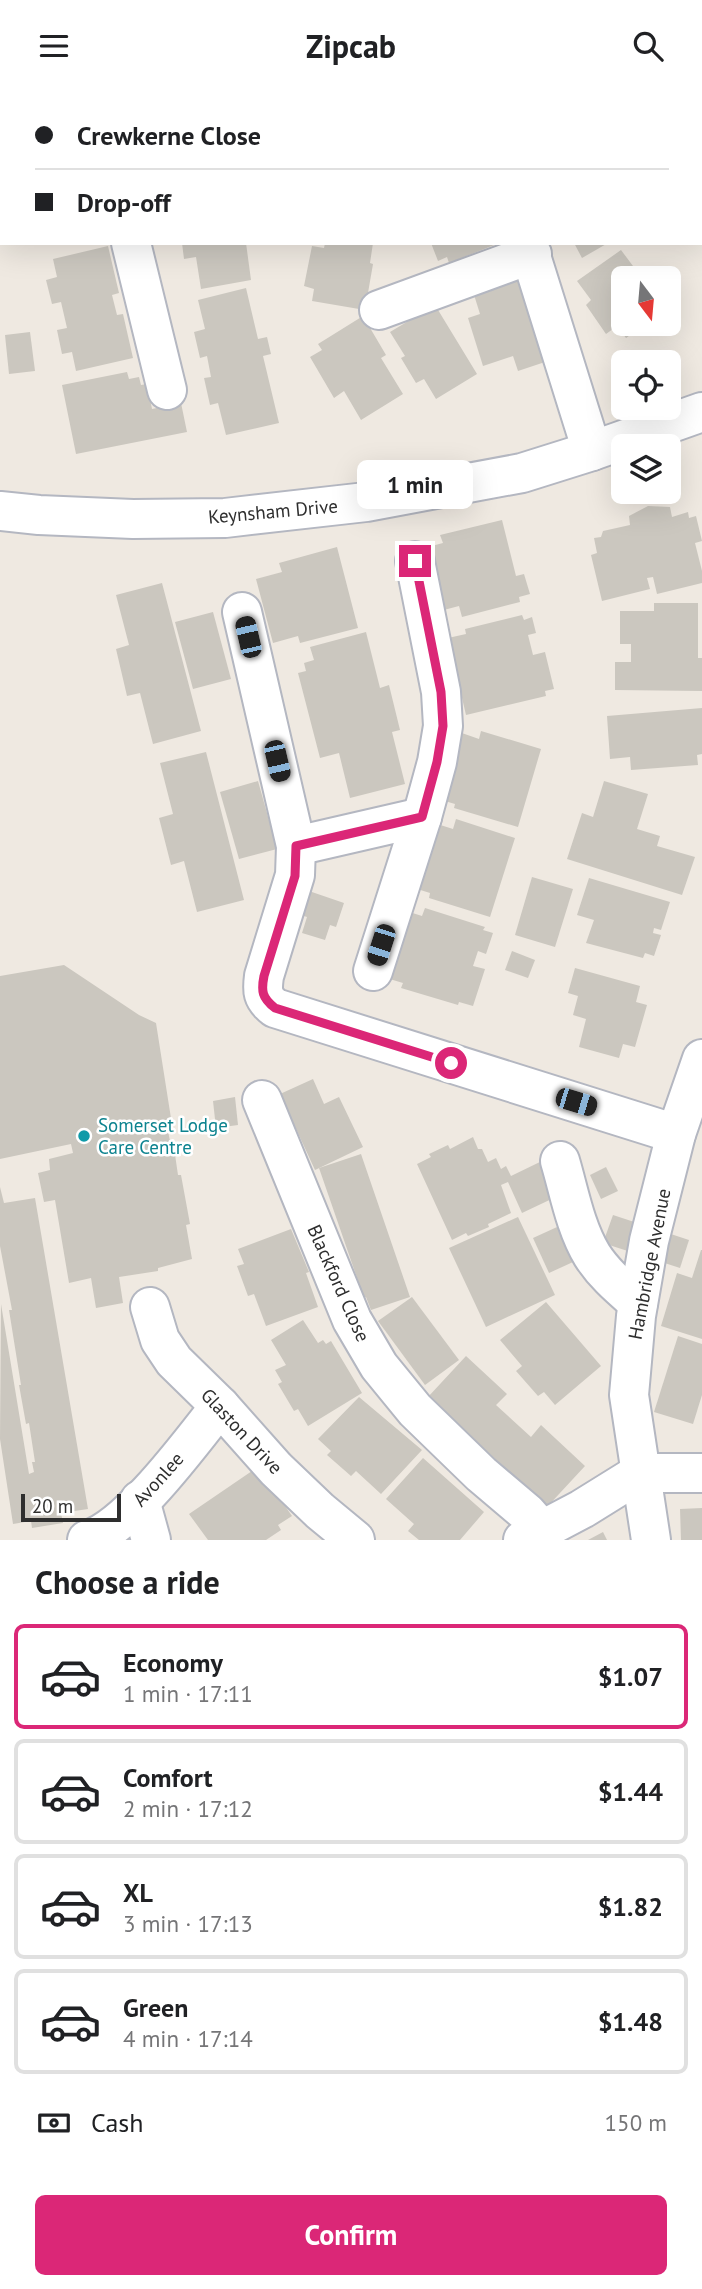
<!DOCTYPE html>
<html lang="en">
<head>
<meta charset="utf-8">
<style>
  body { margin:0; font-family:"PT Sans",sans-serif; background:#f6f6f6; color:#202124; height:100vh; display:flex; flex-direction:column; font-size:26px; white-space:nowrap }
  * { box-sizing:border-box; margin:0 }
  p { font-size:23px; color:#757577 }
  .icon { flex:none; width:38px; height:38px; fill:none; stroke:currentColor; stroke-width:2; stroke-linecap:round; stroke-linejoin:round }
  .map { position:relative; height:1449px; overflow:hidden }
  .sheet { display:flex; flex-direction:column; background:#fff; flex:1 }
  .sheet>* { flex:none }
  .guide { position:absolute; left:0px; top:0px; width:704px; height:154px; box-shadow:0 7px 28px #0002; display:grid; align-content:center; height:154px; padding:0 35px; background:#fff }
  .needle { width:46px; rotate:164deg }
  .buttons { position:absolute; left:611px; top:175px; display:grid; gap:14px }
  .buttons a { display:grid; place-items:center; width:70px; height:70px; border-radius:10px; background:#fff; box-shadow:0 7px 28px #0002; font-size:35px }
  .scale { position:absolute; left:21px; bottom:18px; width:100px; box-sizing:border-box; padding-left:7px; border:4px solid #2e2e2e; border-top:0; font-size:19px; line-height:24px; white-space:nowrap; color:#2e2e2e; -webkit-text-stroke:5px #fff; paint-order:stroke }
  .end { position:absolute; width:32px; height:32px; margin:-16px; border:9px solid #db2777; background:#fff; box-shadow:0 0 0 4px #fff }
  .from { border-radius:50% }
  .bubble { position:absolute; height:49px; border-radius:10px; background:#fff; box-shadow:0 7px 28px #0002; font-size:23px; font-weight:600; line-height:49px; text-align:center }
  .car { position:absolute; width:21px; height:42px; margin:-21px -10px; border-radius:9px; box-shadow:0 0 5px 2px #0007; background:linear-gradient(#222 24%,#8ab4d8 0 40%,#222 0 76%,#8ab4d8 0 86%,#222 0) }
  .guide b { display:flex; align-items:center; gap:24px; height:66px; font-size:26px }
  .guide b+b { border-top:2px solid #e0e0e0 }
  .guide i { width:18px; height:18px; background:#202124 }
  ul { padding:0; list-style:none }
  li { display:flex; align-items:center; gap:21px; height:105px; margin:0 14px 10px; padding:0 21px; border:4px solid #e0e0e0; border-radius:10px }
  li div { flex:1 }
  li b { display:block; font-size:26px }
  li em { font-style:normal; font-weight:600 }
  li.active { border-color:#db2777 }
  li>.icon { width:63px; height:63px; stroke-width:1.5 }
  h2 { padding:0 35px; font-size:32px; line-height:84px }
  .pay { display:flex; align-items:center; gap:18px; height:77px; padding:0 35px; font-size:26px }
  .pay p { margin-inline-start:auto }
  .button { display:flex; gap:14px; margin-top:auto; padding:14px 35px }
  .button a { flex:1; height:80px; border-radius:10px; background:#db2777; color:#fff; font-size:28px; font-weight:600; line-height:80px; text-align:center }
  header { display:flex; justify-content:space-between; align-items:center; height:91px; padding:0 35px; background:#fff; font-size:32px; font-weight:600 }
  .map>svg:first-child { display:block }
  .building { fill:#cbc7bf }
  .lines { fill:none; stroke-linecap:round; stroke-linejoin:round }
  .service-casing { stroke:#b4b7c1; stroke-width:23 }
  .minor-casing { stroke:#b4b7c1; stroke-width:42 }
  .service { stroke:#fff; stroke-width:19 }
  .minor { stroke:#fff; stroke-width:38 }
  .route { stroke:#db2777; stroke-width:9 }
  .culture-dot { fill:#0f9aa8; stroke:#fff; stroke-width:2.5 }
  .labels { text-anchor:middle; stroke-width:5; stroke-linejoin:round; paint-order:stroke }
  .street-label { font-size:19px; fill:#2e2e2e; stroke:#fff }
  .culture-label { font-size:19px; fill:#0d838f; stroke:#fff; text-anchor:start }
</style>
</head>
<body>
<header><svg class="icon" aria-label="menu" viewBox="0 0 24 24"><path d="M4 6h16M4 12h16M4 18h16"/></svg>Zipcab<svg class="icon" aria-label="search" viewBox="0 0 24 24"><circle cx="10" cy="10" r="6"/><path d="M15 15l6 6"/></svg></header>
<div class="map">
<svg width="702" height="1449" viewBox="0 0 702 1449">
  <rect width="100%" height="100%" fill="#efe9e1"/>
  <g class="building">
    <path d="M182 152H246L251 189 201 198 196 166 184 168Z"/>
    <path d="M325 152H373L370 172 373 173 365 219 312 210 314 198 304 195 312 155 324 157Z"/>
    <path d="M431 152H499L449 172 447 166 438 170Z"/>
    <path d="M574 152H608L582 167Z"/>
    <path d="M108 155 119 202 112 204 117 224 123 223 133 267 76 280 72 261 62 263 57 239 67 237 61 211 52 213 46 189 57 186 53 168Z"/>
    <path d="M621 159 642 187H623V233H646L626 247 617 235 606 243 586 214 591 209 577 190Z"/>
    <path d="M514 177 530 225 560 266 518 280 513 265 483 275 468 227 480 223 470 191Z"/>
    <path d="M246 197 258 248 267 246 271 263 263 265 279 332 226 344 218 312 210 314 204 287 211 286 207 265 200 267 194 241 205 238 198 209Z"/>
    <path d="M435 214 477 283 436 308 424 288 416 292 401 267 405 265 390 241Z"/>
    <path d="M363 225 386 264 381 267 403 303 361 329 344 300 334 307 310 266 322 259 318 253Z"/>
    <path d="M30 241 35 280 9 283 5 244Z"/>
    <path d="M127 281 129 288 139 286 141 294 147 293 152 318 181 312 187 341 76 363 62 294Z"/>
    <path d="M648 415 670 416 672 426 688 421 689 427 696 425 702 450 695 452 702 480V492L657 503 653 486 647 487 650 498 602 510 591 464 597 462 594 447 601 446 603 440 630 434 629 425Z"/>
    <path d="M502 429 516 485 524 483 530 503 519 506 520 511 462 526 459 515 440 520 424 457 443 452 440 444Z"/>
    <path d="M337 456 358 537 300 552 298 545 273 552 256 488 282 481 279 472Z"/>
    <path d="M162 492 201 640 153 653 140 602 127 605 116 558 129 554 116 504Z"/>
    <path d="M654 512H698V567H702V600L615 599V571H631V553H620V520H654Z"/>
    <path d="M213 521 231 588 193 598 175 531Z"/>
    <path d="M522 524 524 529 532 526 536 542 528 544 533 564 545 561 554 598 545 600 546 605 466 624 448 547 466 543 465 538Z"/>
    <path d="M366 541 380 597 389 594 400 639 392 641 405 693 350 707 339 662 320 667 298 582 306 580 304 572 314 569 310 556Z"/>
    <path d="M702 617V663L697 664 698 674 631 679 630 666 610 668 607 625Z"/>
    <path d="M481 640 541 658 518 736 454 717 455 713 438 708 459 641 479 648Z"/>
    <path d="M206 661 244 809 197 821 184 770 171 774 159 727 173 723 160 672Z"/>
    <path d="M258 690 277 758 239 768 220 701Z"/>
    <path d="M604 690 648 703 637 738 660 745 657 755 695 766 682 804 567 768 582 722 593 726Z"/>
    <path d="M456 728 515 747 490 826 429 807 430 802 414 797 434 732 453 738Z"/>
    <path d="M532 786 573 798 555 856 515 844Z"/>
    <path d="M589 787 670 811 661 839 654 837 653 842 661 844 654 865 645 862 643 867 586 852 594 829 577 824Z"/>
    <path d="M309 800 344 812 336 836 330 834 325 849 302 842 307 826 301 824Z"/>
    <path d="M425 817 485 836 483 839 493 842 486 863 478 860 473 875 485 878 473 915 459 911 458 914 401 897 403 892 383 886 403 819 422 825Z"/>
    <path d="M512 860 535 869 528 887 505 879Z"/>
    <path d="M64 874 139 924 156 932 173 1040H168L170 1050H173L178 1084H181L190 1133 186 1134 192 1168 158 1177V1180L119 1186 123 1212 96 1217 91 1187 69 1192 55 1109 44 1111 38 1082 50 1079 49 1068 73 1062 71 1053 0 1068V885Z"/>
    <path d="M575 877 640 895 636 911 647 914 635 956 623 953 619 967 579 956 586 928 573 924 578 905 568 902Z"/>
    <path d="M313 988 324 1013 339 1006 363 1056 315 1079 280 1003Z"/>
    <path d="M235 1006 238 1034 216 1037 213 1010Z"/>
    <path d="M473 1046 478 1058H482L488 1071 496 1067 501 1078 506 1075 511 1085 544 1069 560 1104 522 1122 508 1091 501 1094 511 1122 488 1133 489 1136 468 1145 466 1142 452 1149 417 1073 431 1066 429 1063 448 1054 450 1058Z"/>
    <path d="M361 1063 410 1206 371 1219 366 1206 364 1207 319 1077Z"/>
    <path d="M606 1076 618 1100 601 1108 590 1084Z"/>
    <path d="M0 1096 4 1112 35 1107 88 1418 61 1422 63 1432 32 1437 31 1430 13 1433 0 1348 1 1213 29 1383 34 1381 32 1371H35L29 1332 26 1333 19 1294H21L9 1219H12L0 1155Z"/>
    <path d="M613 1124 689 1149 680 1177 603 1152Z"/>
    <path d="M518 1126 555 1204 486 1236 449 1157Z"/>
    <path d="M568 1131 584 1166 549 1182 533 1147Z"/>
    <path d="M291 1138 309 1181 306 1182 318 1216 266 1235 254 1203 248 1205 237 1175 244 1173 238 1158Z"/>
    <path d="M701 1159H702V1248L661 1235 677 1182 692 1187Z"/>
    <path d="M412 1206 459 1269 425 1294 378 1230Z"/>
    <path d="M546 1211 601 1275 555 1314 544 1301 538 1305 516 1280 522 1275 500 1249Z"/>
    <path d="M303 1229 318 1252 323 1249 326 1253 331 1250 362 1302 308 1335 298 1318 294 1320 278 1293 282 1291 275 1279 286 1274 271 1249Z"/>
    <path d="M678 1245 702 1253V1304L693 1333 654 1321Z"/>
    <path d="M466 1265 507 1303 496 1314 531 1346 541 1334 585 1375 547 1416 428 1306Z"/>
    <path d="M359 1306 422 1359 381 1403 356 1380 351 1385 327 1364 331 1360 318 1348Z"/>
    <path d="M423 1367 484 1421 460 1449H419L408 1440 414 1433 386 1408Z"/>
    <path d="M258 1376 292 1425 278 1434 281 1439 266 1449H208L189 1423Z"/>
    <path d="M702 1417V1449H681L680 1418Z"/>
    <path d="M603 1441 607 1449H588Z"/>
  </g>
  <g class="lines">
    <g class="service-casing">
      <g id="service">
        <path d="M702 74V73"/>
        <path d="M702 136V137"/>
      </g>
    </g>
    <g class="minor-casing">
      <g id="minor">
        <path d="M123 0V2"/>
        <path d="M441 0 442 2"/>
        <path d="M131 152 167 299"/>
        <path d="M527 152 592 360"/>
        <path d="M379 219 532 163"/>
        <path d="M0 420 39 424 133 428 225 427 366 411 522 382 592 360 702 321"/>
        <path d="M242 521 296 755 295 784 264 885C262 900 262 907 275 917L676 1043"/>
        <path d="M296 755 422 726"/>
        <path d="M373 880 422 726 437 671 443 635 441 601 415 470"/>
        <path d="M262 1009 352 1229 379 1275 415 1319 481 1383 527 1422 542 1439"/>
        <path d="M560 1070C569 1100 575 1136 592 1164 604 1183 621 1197 638 1212"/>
        <path d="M150 1216 160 1249 174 1270 220 1315 276 1378 320 1420 355 1449"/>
        <path d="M140 1409 151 1449"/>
        <path d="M87 1449C129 1437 192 1350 220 1315"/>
        <path d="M523 1449 582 1418 640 1382H702"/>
        <path d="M651 1449 629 1304 636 1225 649 1150 676 1043 702 968"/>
      </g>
    </g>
    <use href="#service" class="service"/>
    <use href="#minor" class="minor"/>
  </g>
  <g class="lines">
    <path class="route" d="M415 470 441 601 443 635 437 671 422 726 296 755 295 785 264 885C261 900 262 907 275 917L451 972"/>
  </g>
  <circle class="culture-dot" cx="84" cy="1045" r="7"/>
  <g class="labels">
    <g class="street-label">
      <text transform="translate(273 420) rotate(-5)" y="7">Keynsham Drive</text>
      <text transform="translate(649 1173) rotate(-79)" y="7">Hambridge Avenue</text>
      <text transform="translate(339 1192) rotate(66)" y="7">Blackford Close</text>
      <text transform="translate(242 1340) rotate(47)" y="7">Glaston Drive</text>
      <text transform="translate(158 1388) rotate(-48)" y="7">Avonlee</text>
    </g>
    <g class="culture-label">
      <text x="98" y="1041">Somerset Lodge<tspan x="98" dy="22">Care Centre</tspan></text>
    </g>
  </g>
</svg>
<div class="buttons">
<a><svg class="needle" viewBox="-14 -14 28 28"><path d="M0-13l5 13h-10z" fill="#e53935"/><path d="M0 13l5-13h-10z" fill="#757577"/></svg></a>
<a><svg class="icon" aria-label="locate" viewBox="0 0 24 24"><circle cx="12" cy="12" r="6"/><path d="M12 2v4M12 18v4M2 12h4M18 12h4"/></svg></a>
<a><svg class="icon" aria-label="layers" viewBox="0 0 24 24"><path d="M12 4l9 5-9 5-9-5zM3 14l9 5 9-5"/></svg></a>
</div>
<div class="scale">20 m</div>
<i class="end from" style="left:451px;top:972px"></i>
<i class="end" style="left:415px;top:470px"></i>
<div class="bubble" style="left:357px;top:369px;width:116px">1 min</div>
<i class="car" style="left:248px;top:546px;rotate:347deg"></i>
<i class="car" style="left:277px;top:670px;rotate:167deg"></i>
<i class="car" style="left:381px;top:854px;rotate:198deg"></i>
<i class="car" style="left:576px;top:1011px;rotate:107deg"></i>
<div class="guide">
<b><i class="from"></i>Crewkerne Close</b>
<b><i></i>Drop-off</b>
</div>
</div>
<section class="sheet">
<h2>Choose a ride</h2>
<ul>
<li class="active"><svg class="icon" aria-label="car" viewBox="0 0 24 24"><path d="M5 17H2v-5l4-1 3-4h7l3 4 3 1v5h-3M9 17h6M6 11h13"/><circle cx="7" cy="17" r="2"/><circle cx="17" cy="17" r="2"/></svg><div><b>Economy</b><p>1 min · 17:11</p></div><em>$1.07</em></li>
<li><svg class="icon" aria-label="car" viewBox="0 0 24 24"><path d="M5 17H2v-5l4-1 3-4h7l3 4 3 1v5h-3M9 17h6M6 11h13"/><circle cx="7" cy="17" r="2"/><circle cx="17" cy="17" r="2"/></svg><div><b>Comfort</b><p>2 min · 17:12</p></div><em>$1.44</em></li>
<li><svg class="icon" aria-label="car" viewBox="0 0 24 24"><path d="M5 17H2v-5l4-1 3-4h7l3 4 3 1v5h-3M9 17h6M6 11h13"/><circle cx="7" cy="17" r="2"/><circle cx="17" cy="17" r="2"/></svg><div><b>XL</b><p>3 min · 17:13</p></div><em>$1.82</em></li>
<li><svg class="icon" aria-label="car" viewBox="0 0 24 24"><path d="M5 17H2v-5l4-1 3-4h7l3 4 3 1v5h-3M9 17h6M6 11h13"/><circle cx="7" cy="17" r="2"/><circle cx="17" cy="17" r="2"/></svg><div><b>Green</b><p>4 min · 17:14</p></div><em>$1.48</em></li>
</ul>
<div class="pay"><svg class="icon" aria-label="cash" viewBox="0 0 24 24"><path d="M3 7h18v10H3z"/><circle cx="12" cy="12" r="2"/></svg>Cash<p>150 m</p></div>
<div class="button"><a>Confirm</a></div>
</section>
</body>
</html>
